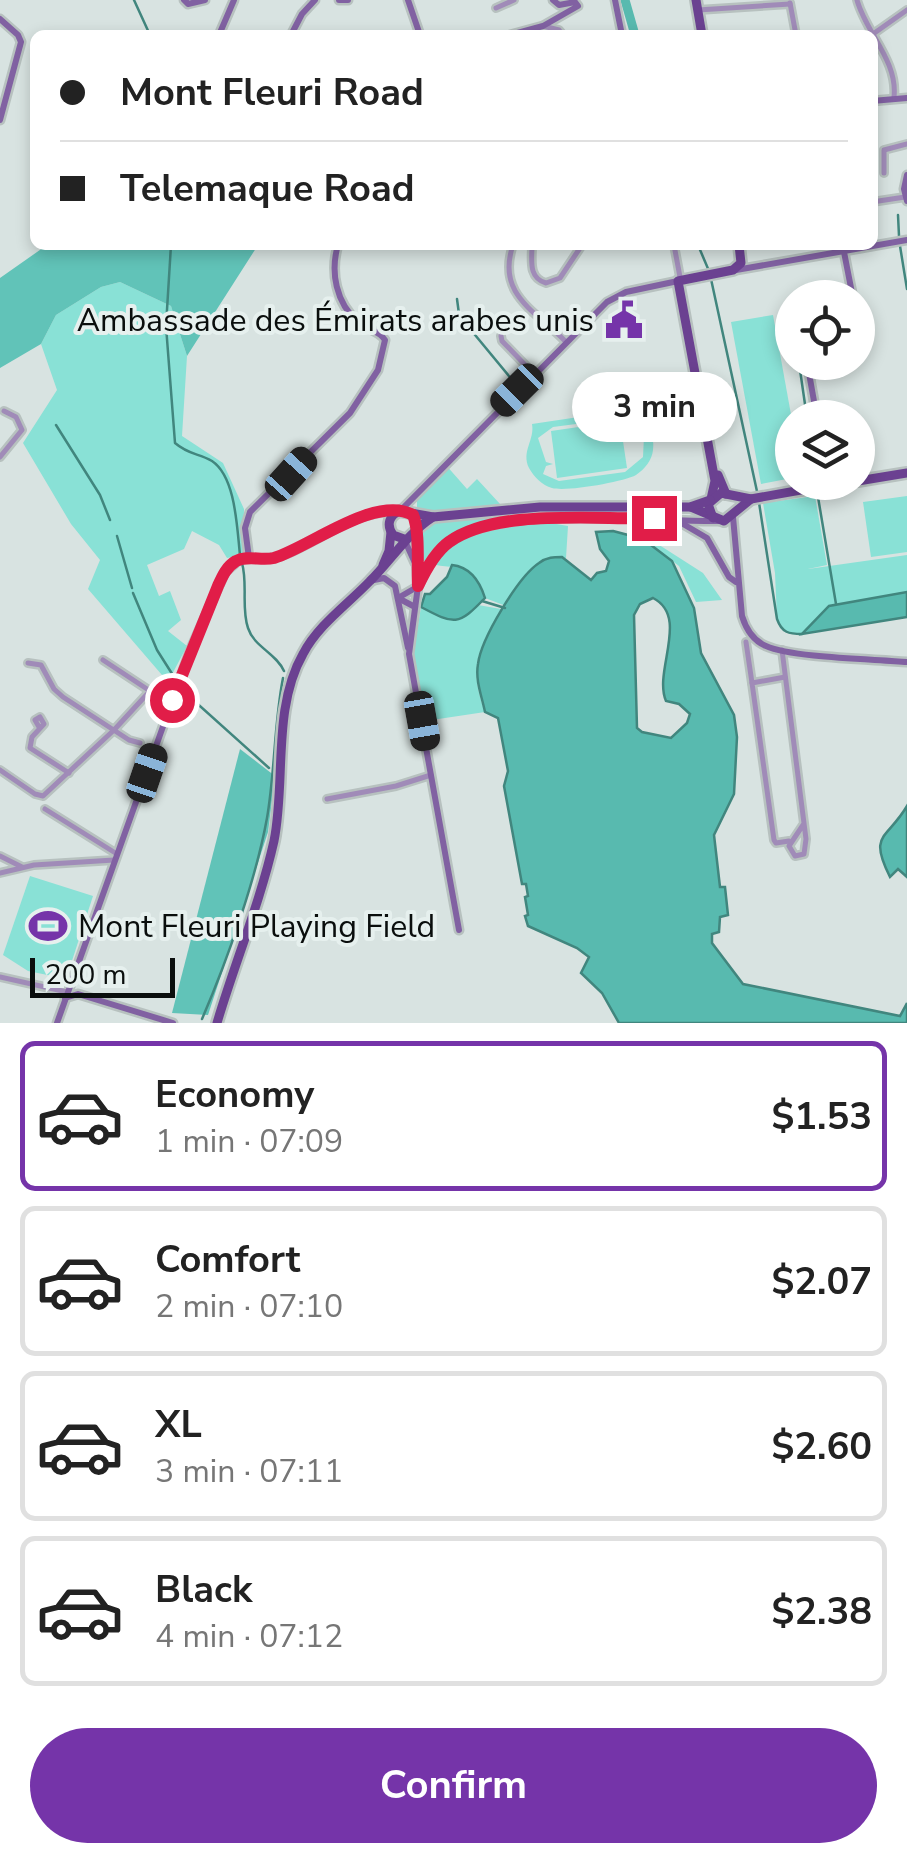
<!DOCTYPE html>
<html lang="en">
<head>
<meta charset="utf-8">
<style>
  body { margin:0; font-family:"Nunito Sans",sans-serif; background:#f2f2f2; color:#222; height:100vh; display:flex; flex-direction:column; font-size:38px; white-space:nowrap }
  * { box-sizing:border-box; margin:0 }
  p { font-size:32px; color:#767676 }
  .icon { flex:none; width:55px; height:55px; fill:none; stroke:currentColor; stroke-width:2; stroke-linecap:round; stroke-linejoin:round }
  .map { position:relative; height:1023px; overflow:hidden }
  .panel { display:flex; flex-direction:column; background:#fff; flex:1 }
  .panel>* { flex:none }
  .hud { position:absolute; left:30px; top:30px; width:848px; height:220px; border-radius:15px; box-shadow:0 5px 15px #0003; display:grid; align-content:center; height:220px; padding:0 30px; background:#fff }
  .fabs { position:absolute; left:775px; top:280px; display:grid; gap:20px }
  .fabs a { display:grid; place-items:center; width:100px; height:100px; border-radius:50%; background:#fff; box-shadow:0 5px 15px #0003; font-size:50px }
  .scale { position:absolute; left:30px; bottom:25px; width:145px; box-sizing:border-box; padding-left:10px; border:5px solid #0a0e0d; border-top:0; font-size:28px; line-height:35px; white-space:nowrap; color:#0a0e0d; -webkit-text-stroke:8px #e6f0ee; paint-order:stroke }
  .end { position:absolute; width:45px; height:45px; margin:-22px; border:12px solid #e11d48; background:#fff; box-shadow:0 0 0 5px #fff }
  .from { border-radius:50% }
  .bubble { position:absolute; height:70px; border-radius:35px; background:#fff; box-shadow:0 5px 15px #0003; font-size:32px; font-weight:700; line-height:70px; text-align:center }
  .car { position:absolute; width:30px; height:60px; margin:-30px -15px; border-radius:12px; box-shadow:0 0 8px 2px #0007; background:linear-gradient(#222 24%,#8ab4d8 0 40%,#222 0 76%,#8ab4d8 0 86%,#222 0) }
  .hud b { display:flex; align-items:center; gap:35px; height:95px; font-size:38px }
  .hud b+b { border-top:2px solid #e0e0e0 }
  .hud i { width:25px; height:25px; background:#222 }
  ul { padding:18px 0 0; list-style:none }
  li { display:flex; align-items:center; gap:30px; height:150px; margin:0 20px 15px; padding:0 10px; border:5px solid #e0e0e0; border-radius:15px }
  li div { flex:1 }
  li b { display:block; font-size:38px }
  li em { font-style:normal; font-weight:700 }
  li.selected { border-color:#7534a9 }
  li>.icon { width:90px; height:90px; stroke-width:1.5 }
  .button { display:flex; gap:20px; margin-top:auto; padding:20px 30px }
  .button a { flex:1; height:115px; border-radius:60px; background:#7534a9; color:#fff; font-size:40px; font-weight:700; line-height:115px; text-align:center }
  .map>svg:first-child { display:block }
  .green { fill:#89e1d6; fill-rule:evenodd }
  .forest { fill:#61c3b8 }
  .water { fill:#58baaf; stroke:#41867e; stroke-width:2.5; fill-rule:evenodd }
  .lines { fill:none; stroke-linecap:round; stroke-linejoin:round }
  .stream { stroke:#41867e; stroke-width:2.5 }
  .river { stroke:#58baaf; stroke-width:9 }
  .street-casing { stroke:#b7c1bf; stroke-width:10 }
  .secondary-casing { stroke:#b7c1bf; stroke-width:11 }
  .primary-casing { stroke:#b7c1bf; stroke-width:14 }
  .street { stroke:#a08bb8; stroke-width:5 }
  .secondary { stroke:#8161a2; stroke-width:6 }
  .primary { stroke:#6b4191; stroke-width:9 }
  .route { stroke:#e11d48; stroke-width:12 }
  .labels { text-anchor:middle; stroke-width:8; stroke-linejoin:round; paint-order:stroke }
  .poi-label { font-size:32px; fill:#0a0e0d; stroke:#e6f0ee; text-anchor:end }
</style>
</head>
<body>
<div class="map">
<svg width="907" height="1023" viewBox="0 0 907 1023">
  <rect width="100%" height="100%" fill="#d8e3e1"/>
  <g class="green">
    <path d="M120 282 171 306 187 356 182 436 223 463 244 509 243 555 227 558 219 545 192 531 184 549 147 565 159 596 170 591 181 620 168 631 187 646 168 682 88 589 100 560 71 524 23 443 57 390 41 344 56 315 101 287Z"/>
    <path d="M773 315 792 420V478L761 484 731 322Z"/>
    <path d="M639 408C641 425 656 431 653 450 652 460 645 469 636 475 623 482 566 492 552 488 542 485 534 477 529 468 521 451 535 440 532 424ZM622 418 638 425 642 431 627 436 628 439 644 436 643 457 625 472 559 481 543 474 546 466 553 464 546 462 538 438 553 427Z"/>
    <path d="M620 421 627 468 557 478 551 431Z"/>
    <path d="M445 464 467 489 477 479 500 504 422 514 417 508V498Z"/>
    <path d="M815 496 827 565 808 569 907 555V592L829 606 802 634H790L780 628 777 619 775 573 763 503Z"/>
    <path d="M907 496V552L871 557 863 502Z"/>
    <path d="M480 511 568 526 566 558C536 554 519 584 506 606L485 598C472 554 449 575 419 559L414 533 433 517Z"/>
    <path d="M653 541 703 573 722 600 696 602 679 566 648 542Z"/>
    <path d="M478 605 501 609C478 651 468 666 485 712L425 721 413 655 421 607C447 621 456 629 478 605Z"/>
    <path d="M30 876 93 896 70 967 62 978 28 971 3 955Z"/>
  </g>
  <g class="forest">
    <path d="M47 245H258L187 356 171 306 120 282 101 287 56 315 41 344 0 368V278Z"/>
    <path d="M240 749 275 776 268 832 208 1015 172 1013Z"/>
  </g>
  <g class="water">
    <path d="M613 531 643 539 672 561 694 608 701 653 734 715 737 737 734 794 714 835 720 887H725L728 915 720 917 719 932 712 934V943L743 984 900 1016 907 1003V1023H619L602 993 581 973 589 957 577 948 528 926 525 916 528 915 525 897 528 896 526 884H522L504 786 508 771 498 718 485 712C482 697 475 680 478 664 481 639 518 577 539 563 547 557 554 557 562 557L591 580 597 573 606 571 609 561 600 549 596 532ZM653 598C690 617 653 671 666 701L679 704 690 714 687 723 671 738 642 732 637 728 634 615 640 604Z"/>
    <path d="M452 565C470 567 480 582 485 598 458 626 455 625 421 607L425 594H430L447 577Z"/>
    <path d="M907 592V617L802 634 829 606Z"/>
    <path d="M907 806V877L898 869 890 877C868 833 887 840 907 806Z"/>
  </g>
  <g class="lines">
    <g class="stream">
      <path d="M134 0 150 35"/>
      <path d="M898 215 899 236"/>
      <path d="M171 245 166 326 175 443C189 455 198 453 212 461 236 477 237 529 240 555"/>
      <path d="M698 245 709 271"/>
      <path d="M900 246 907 289"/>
      <path d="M711 279 758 496 777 619C782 633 789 634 802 634"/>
      <path d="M457 299 459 314 466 324 518 387"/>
      <path d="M799 363 807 418"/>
      <path d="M56 425 100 495 110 520"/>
      <path d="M818 497 836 604"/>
      <path d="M117 536 132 588"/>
      <path d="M242 563C248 584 241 608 248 628 254 647 276 653 284 671"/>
      <path d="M133 593 157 650 176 680"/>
      <path d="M482 601 505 608"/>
      <path d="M181 689 269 768"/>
      <path d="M202 1019C227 961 256 879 267 818 275 772 274 724 283 678"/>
    </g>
    <path class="river" d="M625 0 635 35"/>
    <g class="street-casing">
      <g id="street">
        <path d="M857 0C866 33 898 61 894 97"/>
        <path d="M790 3 796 35"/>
        <path d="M496 8 514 0"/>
        <path d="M698 10 790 4"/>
        <path d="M543 26 559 30 563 35"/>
        <path d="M873 34 907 10"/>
        <path d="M884 173V150L907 144"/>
        <path d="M872 202 905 197"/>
        <path d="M513 245C496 295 536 311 565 341"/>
        <path d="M532 245C532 260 528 278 546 283L560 278 582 245"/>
        <path d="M674 245 680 277"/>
        <path d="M501 336 502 341 533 373"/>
        <path d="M0 457 22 430 16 417 4 411"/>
        <path d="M746 642 752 683"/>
        <path d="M782 650 806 839 804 854 795 856 789 846 803 825"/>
        <path d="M103 660 150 691 173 700"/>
        <path d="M28 663 41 665 54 689 63 697 129 740 140 743"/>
        <path d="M785 677 752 683 774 840 776 843 789 841"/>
        <path d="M39 727 35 720 40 717 44 724 32 737 30 748 69 773"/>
        <path d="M0 770 35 794 43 796 114 730 150 691"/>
        <path d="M327 799 396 786 431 775"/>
        <path d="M45 809 117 854"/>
        <path d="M0 856 22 867"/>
        <path d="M0 873 34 865 114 860"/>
        <path d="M0 977 67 992"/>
      </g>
    </g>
    <g class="secondary-casing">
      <g id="secondary">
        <path d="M184 0 188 4 205 0"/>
        <path d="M339 0H348"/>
        <path d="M408 0 420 35"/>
        <path d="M615 0 622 35"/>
        <path d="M0 19 18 35 21 42 0 120"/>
        <path d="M219 35 234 0"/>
        <path d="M291 35 302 14 315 0"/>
        <path d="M510 35 543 26 578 6 575 2 559 5 553 0"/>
        <path d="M872 101 907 98"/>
        <path d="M907 175 904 189 907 201"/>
        <path d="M844 252 853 298"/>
        <path d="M736 270 907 240"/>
        <path d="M858 318V323"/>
        <path d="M807 362 817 418"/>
        <path d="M400 511 607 302 626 292 678 281"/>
        <path d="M733 517 742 616C746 629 754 641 766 646 793 658 874 659 907 662"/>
        <path d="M678 521 707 538 729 577 736 582"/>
        <path d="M414 534 418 586 409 654 459 930"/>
        <path d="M404 539 415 563"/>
        <path d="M249 558 245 528 250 512 350 413 378 370 385 340C378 329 368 331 358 322 336 303 330 272 338 245"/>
        <path d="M374 580 384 578 395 586 408 648"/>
        <path d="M419 585C425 569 435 551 450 541 508 504 649 522 719 521"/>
        <path d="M415 607 398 598 417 587"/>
        <path d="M65 998 78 994 173 1023"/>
        <path d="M57 1023 190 651 225 572 240 559C257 557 270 561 286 554 324 538 354 511 396 511"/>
      </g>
    </g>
    <g class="primary-casing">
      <g id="primary">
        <path d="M696 0 702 35"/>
        <path d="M718 475 726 494"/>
        <path d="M858 481 907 473"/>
        <path d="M711 499 715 481 678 281 733 270 741 263 739 245"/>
        <path d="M691 507 724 521 751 499"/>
        <path d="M713 518 708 504 721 493 751 499 846 482"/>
        <path d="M404 539 393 535C386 525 389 515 400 511L433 517 540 507H690L710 500"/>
        <path d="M383 565 389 551 391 532"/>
        <path d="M217 1023C235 962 260 903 274 841 286 782 272 708 303 654 318 625 348 604 370 581 392 559 407 534 433 517"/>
      </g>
    </g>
    <use href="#street" class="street"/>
    <use href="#secondary" class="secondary"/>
    <use href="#primary" class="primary"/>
  </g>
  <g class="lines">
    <path class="route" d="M172 700 218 586C222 577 226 567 236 561 248 555 261 561 274 558 310 547 376 494 413 515 420 531 417 566 418 586 425 571 435 552 449 542 496 508 597 520 654 518"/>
  </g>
  <defs>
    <g id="civic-bare" transform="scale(3)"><path d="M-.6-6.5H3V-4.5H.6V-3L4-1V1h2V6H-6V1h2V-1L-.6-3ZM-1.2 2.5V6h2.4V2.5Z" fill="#7534a9" stroke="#e6f0ee" stroke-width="2.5" paint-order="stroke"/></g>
    <g id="stadium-bare" transform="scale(3)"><path d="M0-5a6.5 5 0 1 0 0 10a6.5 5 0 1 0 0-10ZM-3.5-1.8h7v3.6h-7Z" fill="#7534a9" stroke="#e6f0ee" stroke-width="2.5" paint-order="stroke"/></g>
  </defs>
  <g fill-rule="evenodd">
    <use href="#civic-bare" x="624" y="320"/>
    <use href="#stadium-bare" x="48" y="926"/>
  </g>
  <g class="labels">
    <g class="poi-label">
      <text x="594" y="331">Ambassade des Émirats arabes unis</text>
      <text x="78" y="937" text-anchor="start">Mont Fleuri Playing Field</text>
    </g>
  </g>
</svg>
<div class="fabs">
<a><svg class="icon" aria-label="locate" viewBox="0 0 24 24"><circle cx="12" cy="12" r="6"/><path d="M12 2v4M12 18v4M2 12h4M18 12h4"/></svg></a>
<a><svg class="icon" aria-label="layers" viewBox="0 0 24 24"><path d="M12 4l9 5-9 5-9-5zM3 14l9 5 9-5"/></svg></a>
</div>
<div class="scale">200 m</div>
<i class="end from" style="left:172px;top:700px"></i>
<i class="end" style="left:654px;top:518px"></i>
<div class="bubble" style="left:572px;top:372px;width:165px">3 min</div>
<i class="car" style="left:517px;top:390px;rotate:225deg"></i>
<i class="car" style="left:291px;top:474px;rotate:42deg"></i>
<i class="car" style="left:422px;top:721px;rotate:170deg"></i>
<i class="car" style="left:147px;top:773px;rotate:19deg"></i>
<div class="hud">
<b><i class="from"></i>Mont Fleuri Road</b>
<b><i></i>Telemaque Road</b>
</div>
</div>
<section class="panel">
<ul>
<li class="selected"><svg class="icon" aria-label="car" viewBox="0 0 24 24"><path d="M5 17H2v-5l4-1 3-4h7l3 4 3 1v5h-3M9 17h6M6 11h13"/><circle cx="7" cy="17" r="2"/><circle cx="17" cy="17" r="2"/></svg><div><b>Economy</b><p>1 min · 07:09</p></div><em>$1.53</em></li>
<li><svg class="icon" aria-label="car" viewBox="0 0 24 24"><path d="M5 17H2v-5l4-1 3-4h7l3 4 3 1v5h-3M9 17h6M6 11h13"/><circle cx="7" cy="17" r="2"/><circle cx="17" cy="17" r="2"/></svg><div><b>Comfort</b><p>2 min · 07:10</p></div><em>$2.07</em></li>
<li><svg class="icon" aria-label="car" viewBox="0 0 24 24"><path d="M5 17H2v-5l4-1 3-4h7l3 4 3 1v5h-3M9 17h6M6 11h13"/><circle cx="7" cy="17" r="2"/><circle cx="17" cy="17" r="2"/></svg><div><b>XL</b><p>3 min · 07:11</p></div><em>$2.60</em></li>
<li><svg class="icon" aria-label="car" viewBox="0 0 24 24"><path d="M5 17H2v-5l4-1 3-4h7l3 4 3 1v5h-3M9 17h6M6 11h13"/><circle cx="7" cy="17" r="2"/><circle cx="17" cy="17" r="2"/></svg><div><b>Black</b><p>4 min · 07:12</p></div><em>$2.38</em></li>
</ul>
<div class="button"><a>Confirm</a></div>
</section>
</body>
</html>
